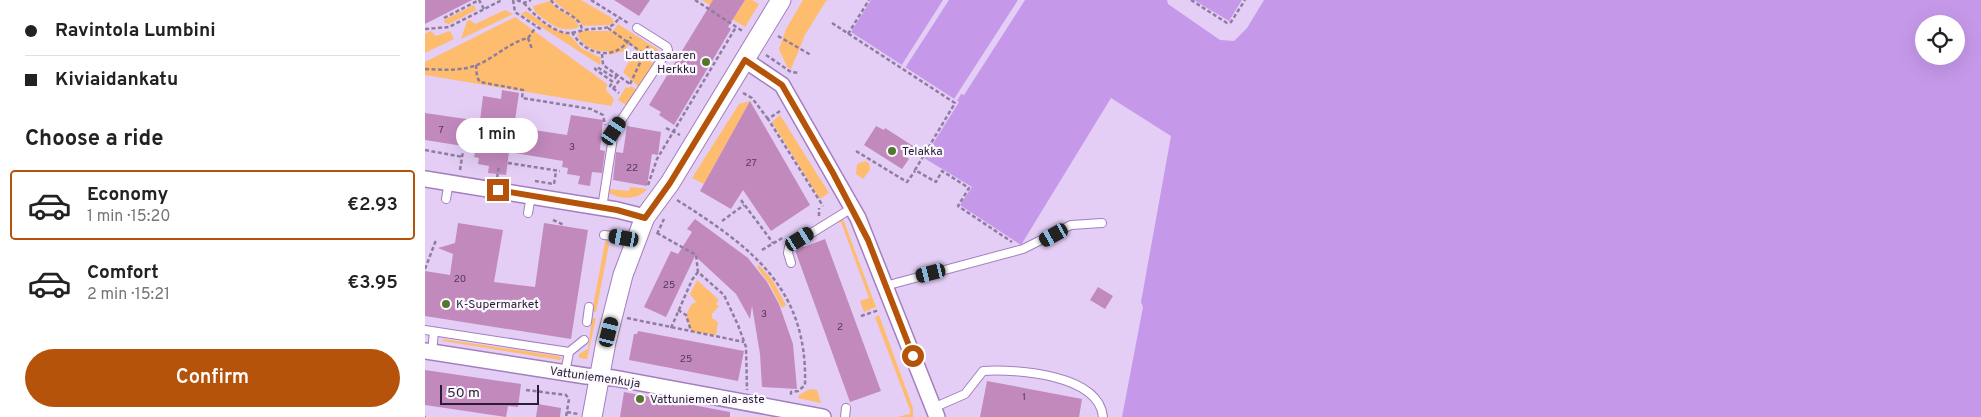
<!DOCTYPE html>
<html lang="en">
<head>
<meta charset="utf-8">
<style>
  body { margin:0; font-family:Overpass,sans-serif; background:#f6f6f6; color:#222; height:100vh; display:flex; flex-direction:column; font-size:19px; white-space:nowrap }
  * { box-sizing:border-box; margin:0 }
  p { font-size:16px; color:#767676 }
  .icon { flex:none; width:28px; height:28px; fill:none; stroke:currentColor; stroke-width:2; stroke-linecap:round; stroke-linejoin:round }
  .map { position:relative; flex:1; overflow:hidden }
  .side { display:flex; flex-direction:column; background:#fff; width:425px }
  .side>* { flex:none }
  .hud { display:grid; align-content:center; height:110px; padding:0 25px; background:#fff }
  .buttons { position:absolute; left:1490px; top:15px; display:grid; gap:10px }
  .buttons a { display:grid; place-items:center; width:50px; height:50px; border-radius:50%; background:#fff; box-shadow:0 5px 20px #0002; font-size:25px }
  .scale { position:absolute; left:15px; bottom:12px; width:99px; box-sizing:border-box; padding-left:5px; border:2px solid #2a1c35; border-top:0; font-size:14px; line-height:18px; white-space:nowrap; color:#2a1c35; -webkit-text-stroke:4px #fbf7fe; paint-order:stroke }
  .end { position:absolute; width:22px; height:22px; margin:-11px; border:6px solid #b45309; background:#fff; box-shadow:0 0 0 2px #fff }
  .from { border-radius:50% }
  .bubble { position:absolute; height:35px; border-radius:18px; background:#fff; box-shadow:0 5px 20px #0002; font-size:16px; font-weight:600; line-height:35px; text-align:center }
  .car { position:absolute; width:15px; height:30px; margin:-15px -8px; border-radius:6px; box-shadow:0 0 4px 1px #0007; background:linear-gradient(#222 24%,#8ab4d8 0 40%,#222 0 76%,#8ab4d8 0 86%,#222 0) }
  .hud b { display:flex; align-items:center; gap:18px; height:48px; font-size:19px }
  .hud b+b { border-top:1px solid #e0e0e0 }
  .hud i { width:12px; height:12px; background:#222 }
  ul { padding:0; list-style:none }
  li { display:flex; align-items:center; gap:15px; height:70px; margin:0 10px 8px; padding:0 15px; border:2px solid transparent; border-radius:5px }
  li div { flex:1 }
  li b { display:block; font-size:19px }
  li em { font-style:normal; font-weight:600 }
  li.on { border-color:#b45309 }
  li>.icon { width:45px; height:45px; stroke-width:1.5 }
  h2 { padding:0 25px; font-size:22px; line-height:60px }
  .action { display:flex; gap:10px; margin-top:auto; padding:10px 25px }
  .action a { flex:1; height:58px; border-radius:30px; background:#b45309; color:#fff; font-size:20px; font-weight:600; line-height:58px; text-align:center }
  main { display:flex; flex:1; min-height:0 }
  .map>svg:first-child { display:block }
  .green { fill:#febc6e }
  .water { fill:#c698ea; fill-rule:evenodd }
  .pier { fill:#e4cef6 }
  .building { fill:#c289bd }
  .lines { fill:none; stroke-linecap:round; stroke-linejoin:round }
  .service-casing { stroke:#a37fbe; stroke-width:10 }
  .minor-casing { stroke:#a37fbe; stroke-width:18 }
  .tertiary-casing { stroke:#a37fbe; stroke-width:21 }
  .path { stroke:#8f7d9e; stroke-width:2.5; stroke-dasharray:4 2.5; stroke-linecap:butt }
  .service { stroke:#fff; stroke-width:8 }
  .minor { stroke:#fff; stroke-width:15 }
  .tertiary { stroke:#fff; stroke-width:19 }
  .route { stroke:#b45309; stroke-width:6 }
  .poi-dot { fill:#55762d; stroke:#fbf7fe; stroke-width:2 }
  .labels { text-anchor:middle; stroke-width:4.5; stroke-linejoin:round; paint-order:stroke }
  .number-label { font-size:10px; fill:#503757 }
  .poi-label { font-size:12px; fill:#2a1c35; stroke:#fbf7fe; text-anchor:start }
  .street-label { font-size:12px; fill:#2a1c35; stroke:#fbf7fe }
</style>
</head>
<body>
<main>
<section class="side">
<div class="hud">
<b><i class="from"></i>Ravintola Lumbini</b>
<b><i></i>Kiviaidankatu</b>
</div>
<h2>Choose a ride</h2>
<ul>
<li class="on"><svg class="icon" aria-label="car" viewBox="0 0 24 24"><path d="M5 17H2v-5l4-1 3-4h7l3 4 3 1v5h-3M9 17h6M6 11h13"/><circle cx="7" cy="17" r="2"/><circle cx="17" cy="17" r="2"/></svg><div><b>Economy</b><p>1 min · 15:20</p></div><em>€2.93</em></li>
<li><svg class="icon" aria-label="car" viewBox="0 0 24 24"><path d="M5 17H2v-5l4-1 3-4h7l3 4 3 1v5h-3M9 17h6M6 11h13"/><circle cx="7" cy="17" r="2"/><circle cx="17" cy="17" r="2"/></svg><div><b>Comfort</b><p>2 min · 15:21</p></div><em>€3.95</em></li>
</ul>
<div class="action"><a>Confirm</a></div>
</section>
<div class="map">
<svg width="1556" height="417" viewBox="0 0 1556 417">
  <rect width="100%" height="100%" fill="#e4cef6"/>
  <g class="green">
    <path d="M128 0H156L187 18 189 22 186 25 159 26Z"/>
    <path d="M277 0H290L312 13 320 0H327L334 4 320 27Z"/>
    <path d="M378 0H404L401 1 380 35 366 69 362 67 354 49 361 29Z"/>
    <path d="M125 1C132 13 151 14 154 27 134 34 126 24 110 12L108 6Z"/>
    <path d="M49 5 51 10 24 24 20 23 19 20Z"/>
    <path d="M80 10 88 14 36 39 42 21 45 20 50 24Z"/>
    <path d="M101 11 126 28 145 35 156 48 176 58 175 65 96 14Z"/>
    <path d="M90 17 182 84 181 90 189 99 186 106 0 75V62Z"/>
    <path d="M193 24 234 50 226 62 230 65 214 87 198 72 211 49 204 44 199 51 184 55 183 51C169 52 159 47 152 35L156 31H188Z"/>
    <path d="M6 31 11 36 25 31 29 39 0 53V34Z"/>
    <path d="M206 86 212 90 201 105 193 100 201 87 204 88Z"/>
    <path d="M325 101 279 184 267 178 314 104Z"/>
    <path d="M355 115 404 193 395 199 347 122Z"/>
    <path d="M440 161 444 163 445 170 438 179 431 174 432 164Z"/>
    <path d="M205 187 222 189C213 200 196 200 184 193L185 189 204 191Z"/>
    <path d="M415 218 418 219 451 307 439 312 435 301 444 298 416 222 407 224Z"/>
    <path d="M182 241 184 245 171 312H167L180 242Z"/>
    <path d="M334 265 348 281 361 305 357 308 345 285 332 267Z"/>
    <path d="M272 280 294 300 291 304 294 306 287 314V318L293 322 291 335 267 332 261 315 266 305 271 302 265 294Z"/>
    <path d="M454 315 488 408V417H472L485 414V410L450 317Z"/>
    <path d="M167 318H171L162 359 154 358V354L163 349Z"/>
    <path d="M18 339 133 356 137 358 135 360 18 341Z"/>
    <path d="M385 389 392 390 396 403 373 398 374 395Z"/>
  </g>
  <g class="water">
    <path d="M446 0H742L743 4 795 40 809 41 822 28 839 0H1556V417H697L718 307 716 302 746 136 686 98 596 245 535 205 547 187 499 158 534 102 426 32ZM1499 24H1531V56H1499Z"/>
    <path d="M769 0H817L804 21Z"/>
  </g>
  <g class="pier">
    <path d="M518 0H524L480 68 476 66Z"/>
    <path d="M593 0H600L539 95 536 94 532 101 529 99Z"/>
  </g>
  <g class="building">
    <path d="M0 0H47L0 24Z"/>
    <path d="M189 0H225L214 16Z"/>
    <path d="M288 0H320L303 27 306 29 249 125 234 115 236 112 224 105Z"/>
    <path d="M77 90 94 93 89 127 142 135 146 115 178 120 175 150 180 151 177 173 167 172 165 186 153 184 155 176 142 174 143 168 137 167 138 161 84 152 81 175 63 173 64 166 53 164 54 158 49 157 51 148 0 140V113L55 121 58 96 76 99Z"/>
    <path d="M325 101 385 205 346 231 318 190 306 209 275 191Z"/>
    <path d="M202 126 236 132 233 155 227 154 222 186 188 180 191 152 198 153Z"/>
    <path d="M451 126 459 130 460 128 488 146 481 157 484 159 477 169 439 145Z"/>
    <path d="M270 219 323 258 342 282 354 304 368 344 372 389 337 387 335 354 327 306 325 319 311 294 270 256 241 317 219 307 246 251 253 254 267 232 262 229Z"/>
    <path d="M33 223 78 230 69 282 110 287 119 223 163 230 146 339 0 316V271L25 275 28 254 13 248 30 243Z"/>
    <path d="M400 239 456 391 425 402 370 250 378 245 379 247Z"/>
    <path d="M673 287 688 296 680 309 665 300Z"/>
    <path d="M213 331 319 351 313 381 204 360 209 334H212Z"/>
    <path d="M0 370 96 384 93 407 83 406 81 417 0 405Z"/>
    <path d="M562 381 657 399 654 417H555Z"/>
    <path d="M199 392 305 412V417H195Z"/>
    <path d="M113 404 136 408 135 417H111Z"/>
  </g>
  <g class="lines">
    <g class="service-casing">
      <g id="service">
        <path d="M21 199 24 182"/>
        <path d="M177 208 189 131 243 50 242 47 212 28"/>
        <path d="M103 213 106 196"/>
        <path d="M179 235 211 239"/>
        <path d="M366 263 363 253 364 247 427 208"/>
        <path d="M460 286 598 249 646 225 677 223"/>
        <path d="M162 322 164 307"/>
        <path d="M0 330 144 352"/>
        <path d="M7 352 9 332"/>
        <path d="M140 373 144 352 159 340"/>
        <path d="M508 408 540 394 558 371C591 369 674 374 678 417"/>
        <path d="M420 417 421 408"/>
      </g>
    </g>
    <g class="minor-casing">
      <g id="minor">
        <path d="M320 60 357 85 433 218 512 417"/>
        <path d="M0 179 192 210 220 217"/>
        <path d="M0 351 161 376 189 378 398 417"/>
      </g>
    </g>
    <g class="tertiary-casing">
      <path id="tertiary" d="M167 417 181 342 198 275 220 217 245 183 356 0"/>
    </g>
    <g class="path">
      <path d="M88 0 90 12 117 30"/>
      <path d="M92 0 99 3 106 0"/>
      <path d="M126 0C134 13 154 14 157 29"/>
      <path d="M166 0 203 23"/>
      <path d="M270 0 319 32"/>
      <path d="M766 0 802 23 806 22 820 0"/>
      <path d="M99 3C108 14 128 33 144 33 151 33 159 29 167 29 180 28 187 29 194 18"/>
      <path d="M19 18 54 0 59 9"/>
      <path d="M407 23 530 103 490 170 511 182 517 171 544 188 533 206 587 242"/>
      <path d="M183 28 226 59"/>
      <path d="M0 29 24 27 77 0"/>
      <path d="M147 32C160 56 191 62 206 37"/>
      <path d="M423 34 444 0"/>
      <path d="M353 36 386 55"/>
      <path d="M103 38 107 49"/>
      <path d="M177 54 178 65 205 84"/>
      <path d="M341 55 366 72 374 73"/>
      <path d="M51 65 52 77 55 82 98 90 97 98 166 109 178 115 180 125"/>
      <path d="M0 69C22 70 42 72 62 60 76 52 87 42 103 38L111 27"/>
      <path d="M192 75 190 78 172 67 170 69 188 82 185 86 194 93"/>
      <path d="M205 84 223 46"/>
      <path d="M188 89 196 78"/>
      <path d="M318 93 327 98 343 119"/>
      <path d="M355 111 343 119 398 206"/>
      <path d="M241 128 255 135"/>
      <path d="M0 150 38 157"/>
      <path d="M431 151 482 182 490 171"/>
      <path d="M83 163 135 171"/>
      <path d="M35 170 38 151"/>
      <path d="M72 178 74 166"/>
      <path d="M110 181 129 184 131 171"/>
      <path d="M223 185 232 159 311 27"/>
      <path d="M252 200C326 247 383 288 380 385L373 391 366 392V397"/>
      <path d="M316 200 348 243"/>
      <path d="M394 216V208"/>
      <path d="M128 220 139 225"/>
      <path d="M297 221 319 205"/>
      <path d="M232 233 271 255 273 272 299 295 313 325 321 347 322 390"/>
      <path d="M232 234 239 219"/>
      <path d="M337 250 359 237"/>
      <path d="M0 269 11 240"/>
      <path d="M253 310 261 315 266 331"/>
      <path d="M436 316 454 310"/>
      <path d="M202 318 319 342"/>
      <path d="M246 328 267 280 273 272"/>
      <path d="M101 390 141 395 144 399 141 417"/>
      <path d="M142 412 153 414"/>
      <path d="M0 417H1"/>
    </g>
    <use href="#service" class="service"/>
    <use href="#minor" class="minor"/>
    <use href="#tertiary" class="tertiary"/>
  </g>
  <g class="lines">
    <path class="route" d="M73 190 192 210 220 218 245 183 320 60 357 85 408 173 443 240 488 356"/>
  </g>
  <g class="poi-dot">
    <circle cx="281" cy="62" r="5"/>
    <circle cx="467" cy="151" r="5"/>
    <circle cx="21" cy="304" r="5"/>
    <circle cx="215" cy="399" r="5"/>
  </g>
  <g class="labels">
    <g class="number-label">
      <text x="16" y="133">7</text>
      <text x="147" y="150">3</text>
      <text x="326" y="166">27</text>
      <text x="207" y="171">22</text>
      <text x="35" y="282">20</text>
      <text x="244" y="288">25</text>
      <text x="339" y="317">3</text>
      <text x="415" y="330">2</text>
      <text x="261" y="362">25</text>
      <text x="599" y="400">1</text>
    </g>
    <g class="poi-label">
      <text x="271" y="59" text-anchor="end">Lauttasaaren<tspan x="271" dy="14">Herkku</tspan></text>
      <text x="477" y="155">Telakka</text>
      <text x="31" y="308">K-Supermarket</text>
      <text x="225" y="403">Vattuniemen ala-aste</text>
    </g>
    <g class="street-label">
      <text transform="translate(170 377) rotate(8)" y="4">Vattuniemenkuja</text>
    </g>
  </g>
</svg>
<div class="buttons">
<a><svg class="icon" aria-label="locate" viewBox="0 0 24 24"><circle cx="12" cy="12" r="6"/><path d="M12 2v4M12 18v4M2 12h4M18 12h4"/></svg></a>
</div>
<div class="scale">50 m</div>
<i class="end from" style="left:488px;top:356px"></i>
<i class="end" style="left:73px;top:190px"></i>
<div class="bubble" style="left:31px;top:118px;width:82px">1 min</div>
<i class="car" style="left:189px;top:131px;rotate:34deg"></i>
<i class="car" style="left:629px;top:235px;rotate:241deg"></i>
<i class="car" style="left:199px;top:238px;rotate:280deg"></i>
<i class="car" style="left:375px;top:239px;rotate:58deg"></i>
<i class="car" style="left:506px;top:273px;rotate:256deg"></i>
<i class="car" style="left:184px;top:332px;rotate:14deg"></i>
</div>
</main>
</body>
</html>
